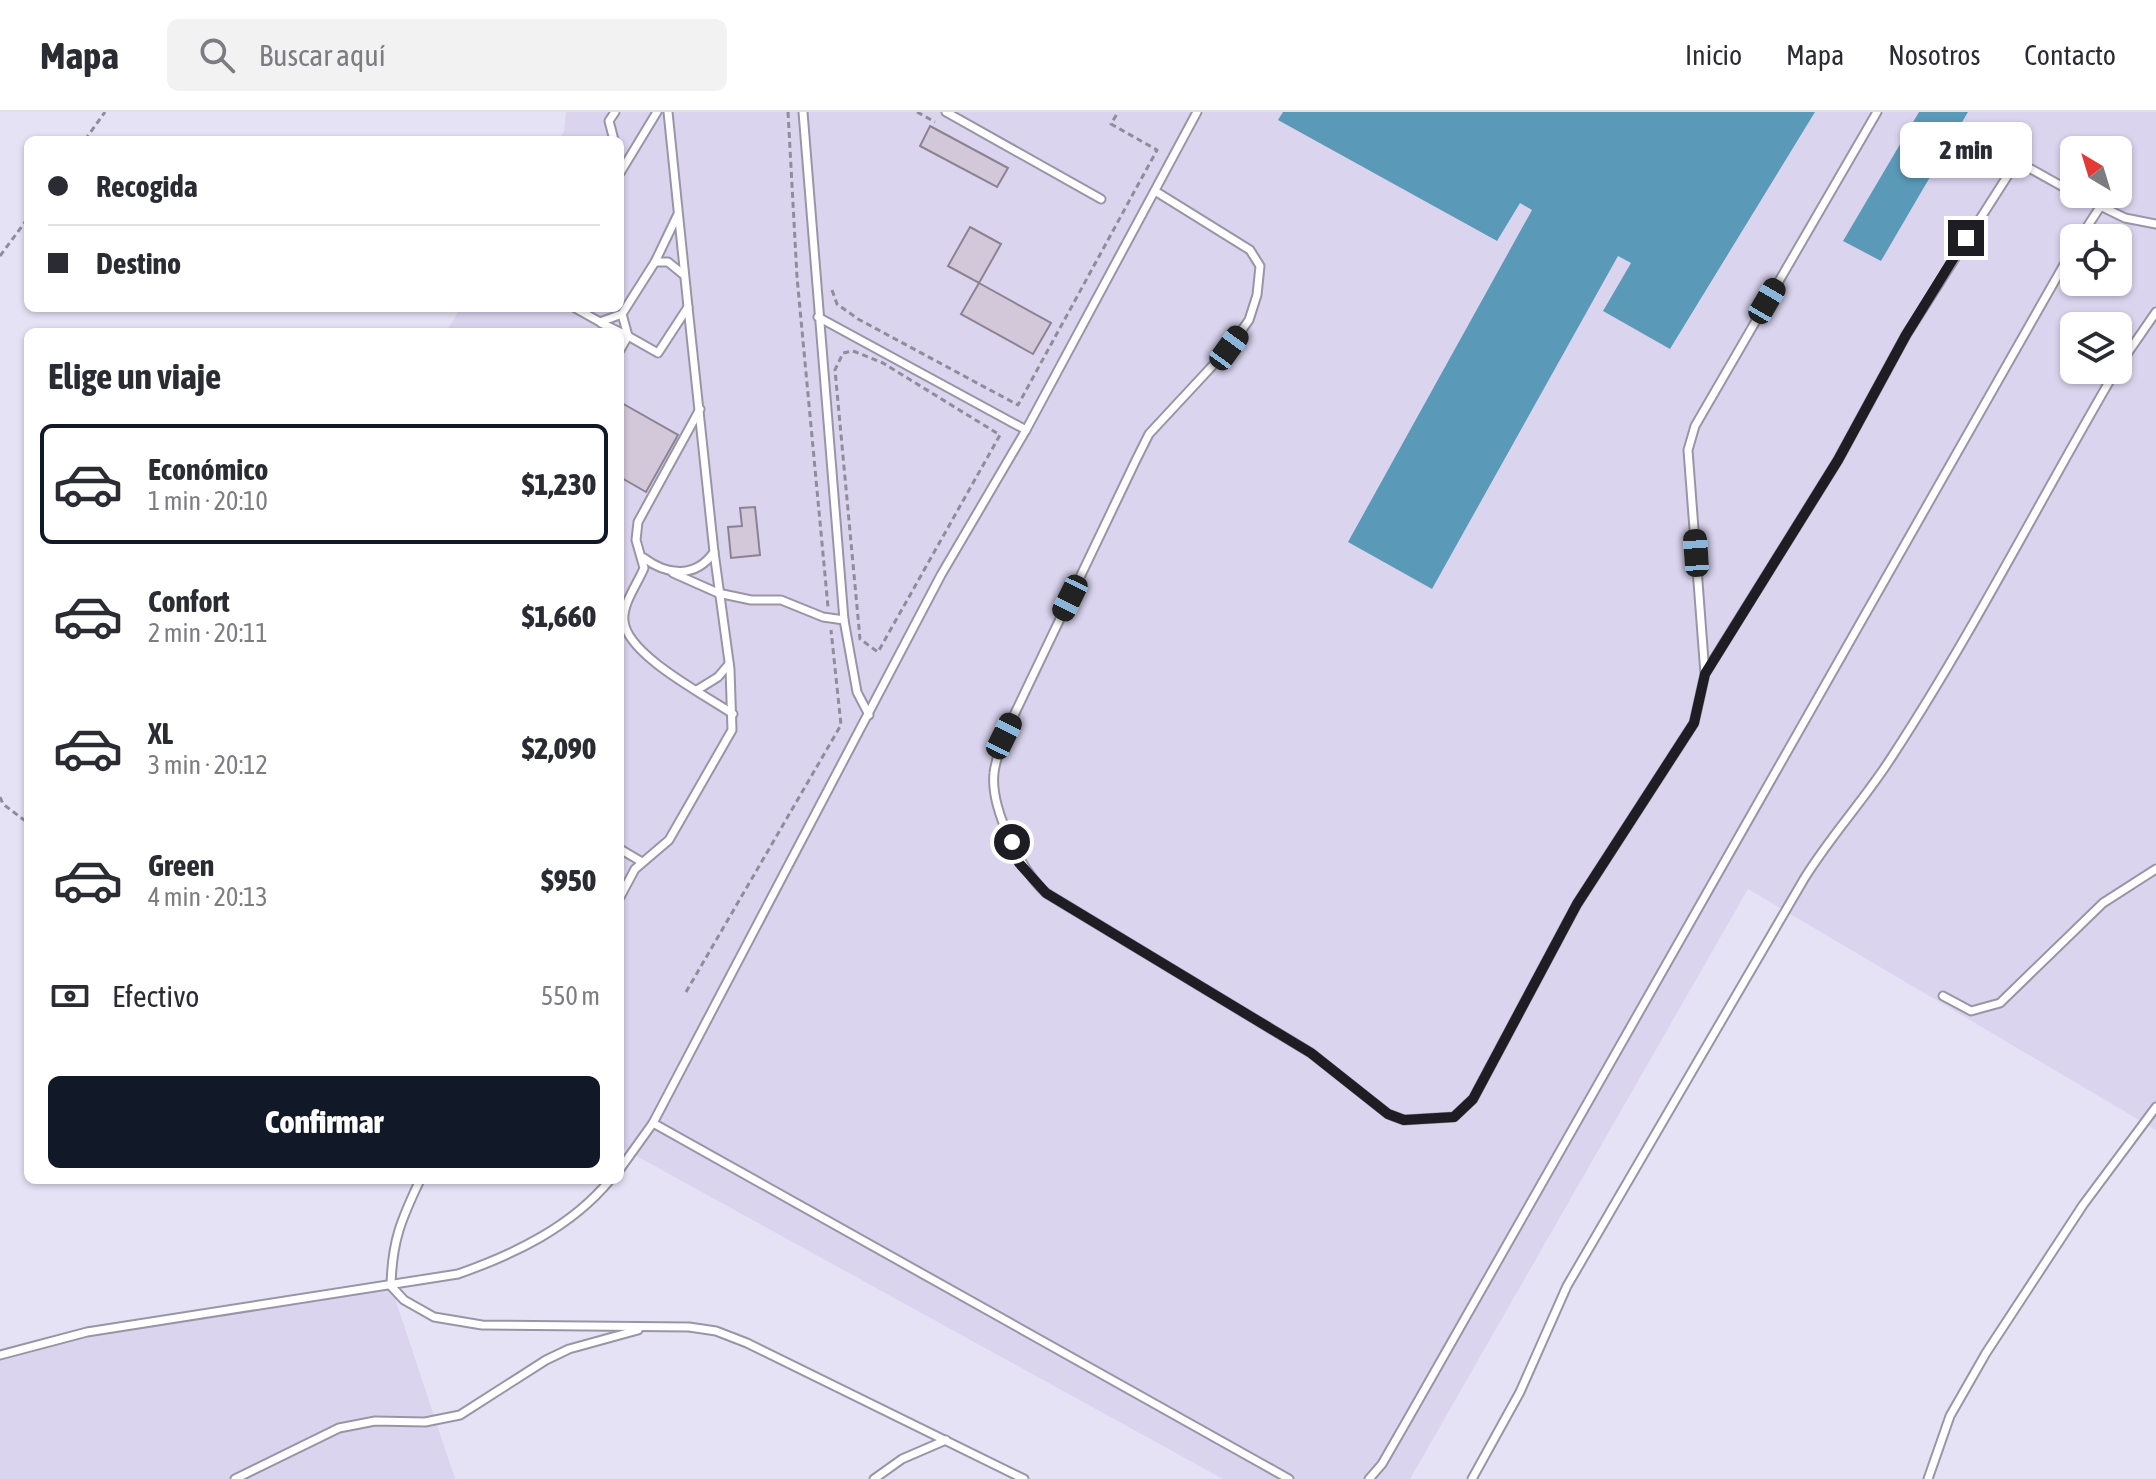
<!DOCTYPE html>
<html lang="es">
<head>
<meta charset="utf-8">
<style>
  body { margin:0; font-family:"Asap Condensed",sans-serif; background:#f2f2f3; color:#2b2b33; height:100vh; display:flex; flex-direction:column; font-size:30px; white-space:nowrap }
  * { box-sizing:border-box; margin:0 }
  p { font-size:26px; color:#7c7c81 }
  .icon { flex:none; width:44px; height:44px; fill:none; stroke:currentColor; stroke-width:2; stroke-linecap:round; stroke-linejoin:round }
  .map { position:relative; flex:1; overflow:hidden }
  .panel { position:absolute; left:24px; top:216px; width:600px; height:856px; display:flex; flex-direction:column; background:#fff; border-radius:12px; box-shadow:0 2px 6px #0004 }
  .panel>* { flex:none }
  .banner { position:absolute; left:24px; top:24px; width:600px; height:176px; border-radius:12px; box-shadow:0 2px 6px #0004; display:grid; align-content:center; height:176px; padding:0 24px; background:#fff }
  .needle { width:52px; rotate:322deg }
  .controls { position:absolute; left:2060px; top:24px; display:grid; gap:16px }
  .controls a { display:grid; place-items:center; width:72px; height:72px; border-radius:12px; background:#fff; box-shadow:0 2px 6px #0004; font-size:40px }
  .end { position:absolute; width:36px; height:36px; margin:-18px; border:10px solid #1f1d24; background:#fff; box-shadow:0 0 0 4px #fff }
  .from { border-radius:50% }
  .bubble { position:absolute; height:56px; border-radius:12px; background:#fff; box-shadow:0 2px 6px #0004; font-size:26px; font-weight:800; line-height:56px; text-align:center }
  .car { position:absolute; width:24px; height:48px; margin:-24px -12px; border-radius:10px; box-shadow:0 0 6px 2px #0007; background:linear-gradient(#222 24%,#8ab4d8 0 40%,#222 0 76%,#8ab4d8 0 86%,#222 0) }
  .banner b { display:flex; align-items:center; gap:28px; height:76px; font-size:30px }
  .banner b+b { border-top:2px solid #e1e1e2 }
  .banner i { width:20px; height:20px; background:#2b2b33 }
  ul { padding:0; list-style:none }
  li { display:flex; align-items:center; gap:24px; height:120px; margin:0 16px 12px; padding:0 8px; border:4px solid transparent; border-radius:12px }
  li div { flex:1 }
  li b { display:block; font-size:30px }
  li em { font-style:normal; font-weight:800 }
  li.current { border-color:#111827 }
  li>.icon { width:72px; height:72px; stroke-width:1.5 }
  h2 { padding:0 24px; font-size:36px; line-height:96px }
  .pay { display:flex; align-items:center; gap:20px; height:88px; padding:0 24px; font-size:30px }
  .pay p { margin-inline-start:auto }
  .action { display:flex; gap:16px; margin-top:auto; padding:16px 24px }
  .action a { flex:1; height:92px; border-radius:12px; background:#111827; color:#fff; font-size:32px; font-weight:800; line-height:92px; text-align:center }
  header { display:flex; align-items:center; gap:48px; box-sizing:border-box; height:112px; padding:0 40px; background:#fff; border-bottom:2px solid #e1e1e2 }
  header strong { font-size:38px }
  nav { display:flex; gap:44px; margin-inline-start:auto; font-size:28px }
  .search { width:560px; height:72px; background:#f2f2f3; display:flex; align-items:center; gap:20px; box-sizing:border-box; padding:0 28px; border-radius:12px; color:#7c7c81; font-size:30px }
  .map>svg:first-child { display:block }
  .built { fill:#dad4ef; fill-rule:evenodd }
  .water { fill:#5b99b8 }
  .building { fill:#d3c8da; stroke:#8c8292; stroke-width:2 }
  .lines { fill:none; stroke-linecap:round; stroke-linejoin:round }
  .service-casing { stroke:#9995a7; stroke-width:11 }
  .path { stroke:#908d9b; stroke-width:3; stroke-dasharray:6 4; stroke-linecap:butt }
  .service { stroke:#fff; stroke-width:7 }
  .route { stroke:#1f1d24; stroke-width:10 }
</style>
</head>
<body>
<header>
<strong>Mapa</strong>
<div class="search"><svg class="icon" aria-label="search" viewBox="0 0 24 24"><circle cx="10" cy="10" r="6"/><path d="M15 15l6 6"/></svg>Buscar aquí</div>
<nav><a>Inicio</a><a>Mapa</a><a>Nosotros</a><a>Contacto</a></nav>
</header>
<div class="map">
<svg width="2156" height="1367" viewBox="0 0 2156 1367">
  <rect width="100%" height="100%" fill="#e6e2f6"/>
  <g class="built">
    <path d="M566 0H1283L1279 7 1496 129 1520 90 1533 98 1348 430 1432 477 1618 144 1631 151 1671 236 1815 0H1919L1843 129 1881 149 1968 0H2156V1018L1748 777 1410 1367H1223L620 1035V220H446L460 196H620V28H559L564 19ZM2074 38H2118V82H2074ZM2074 126H2118V170H2074ZM2074 214H2118V258H2074Z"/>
    <path d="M391 1174 455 1367H0V1243L87 1220Z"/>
  </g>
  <g class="water">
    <path d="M1283 0H1815L1670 237 1603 199 1631 151 1618 144 1432 477 1348 430 1532 98 1520 91 1497 129 1278 8Z"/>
    <path d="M1919 0H1968L1881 149 1843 129Z"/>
  </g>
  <g class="building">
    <path d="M930 14 1008 56 997 75 920 34Z"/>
    <path d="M970 115 1001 132 979 171 948 154Z"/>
    <path d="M979 171 1051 211 1033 242 961 202Z"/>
    <path d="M620 290 678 323 646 380 620 365Z"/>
    <path d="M755 395 760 443 731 446 728 415 742 414 740 396Z"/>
  </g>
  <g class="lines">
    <g class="service-casing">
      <g id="service">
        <path d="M668 0 688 195 658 241 628 224 622 202 655 150 678 102"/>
        <path d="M803 0 844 508 857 580 869 603"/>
        <path d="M946 0 1101 87"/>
        <path d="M614 28 609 9 615 0"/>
        <path d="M1995 37 2074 81"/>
        <path d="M620 61 657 0"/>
        <path d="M1155 79 1250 138 1260 154 1257 183 1249 208 1229 236 1149 322 1136 348 1004 624C1001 636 995 649 994 661 990 696 1021 758 1046 781L1311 941 1388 1002 1404 1008 1454 1005 1473 987 1577 792 1694 611 1705 562 1688 338 1695 314 1877 0"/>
        <path d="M2076 82 2125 106 2156 112"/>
        <path d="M2080 126 2100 95"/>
        <path d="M655 150H668L684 163"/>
        <path d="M575 196 600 210 622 202"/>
        <path d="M818 205 1026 318"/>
        <path d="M601 211 628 224 620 238"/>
        <path d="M2118 255 2156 200"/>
        <path d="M700 297 638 410 636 428 644 456C638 471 622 492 624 509 627 543 705 583 733 602"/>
        <path d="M644 446C668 464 696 466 714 440L688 195"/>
        <path d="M673 461 718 481 751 488H781L823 505 844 508"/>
        <path d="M1706 560 1838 348 1906 223 2017 49"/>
        <path d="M697 578 718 565 729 552"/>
        <path d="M620 737 642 750"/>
        <path d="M620 785 635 757 669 728 732 618 730 557 714 440"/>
        <path d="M1943 884 1971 899 2000 891 2103 791 2156 757"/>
        <path d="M653 1011 1289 1367"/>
        <path d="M620 1057 653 1011 941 463 1026 318 1197 0"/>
        <path d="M420 1068C401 1108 392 1129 391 1174L404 1188 434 1205 482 1213 689 1215 716 1219 747 1231 1024 1367"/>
        <path d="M0 1243 87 1220 458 1162C515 1142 571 1115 610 1068"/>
        <path d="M235 1367 339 1316 375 1309 425 1310 460 1303 546 1248 569 1237 638 1218"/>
        <path d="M874 1367 902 1347 946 1328"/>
        <path d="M1369 1367 1382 1352 1409 1305 2074 135"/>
        <path d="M1472 1367 1520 1280 1567 1174 1804 767C1831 723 1866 686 1893 643 1974 519 2041 386 2116 258"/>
        <path d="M1928 1367 1950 1304 1986 1241 2083 1093 2156 995"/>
      </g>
    </g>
    <g class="path">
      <path d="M788 0 797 165 828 495"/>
      <path d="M917 0 935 10"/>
      <path d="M85 28 105 0"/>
      <path d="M0 144 28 106"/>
      <path d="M832 178 837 192 858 207 1018 293 1157 38 1111 12 1118 0"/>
      <path d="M853 239 883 251 1000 323 878 540 860 527 835 258 843 241Z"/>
      <path d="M0 685 3 692 28 711"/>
      <path d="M686 880 841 613 831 518"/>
    </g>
    <use href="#service" class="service"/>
  </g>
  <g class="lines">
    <path class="route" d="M1012 730 1019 751 1046 781 1311 941 1388 1002 1404 1008 1454 1005 1473 987 1577 792 1694 611 1705 562 1838 348 1906 223 1966 126"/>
  </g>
</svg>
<div class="controls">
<a><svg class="needle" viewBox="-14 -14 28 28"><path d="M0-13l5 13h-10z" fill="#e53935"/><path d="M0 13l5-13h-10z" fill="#7c7c81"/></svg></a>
<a><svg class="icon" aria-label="locate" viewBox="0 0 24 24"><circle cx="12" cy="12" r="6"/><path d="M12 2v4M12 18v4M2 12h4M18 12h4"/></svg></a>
<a><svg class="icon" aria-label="layers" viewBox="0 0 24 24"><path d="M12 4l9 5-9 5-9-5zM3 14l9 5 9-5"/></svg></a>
</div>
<i class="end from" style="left:1012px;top:730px"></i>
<i class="end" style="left:1966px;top:126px"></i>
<div class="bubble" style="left:1900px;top:10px;width:132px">2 min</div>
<i class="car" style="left:1767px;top:189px;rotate:30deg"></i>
<i class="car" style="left:1229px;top:236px;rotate:36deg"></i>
<i class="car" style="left:1696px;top:441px;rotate:356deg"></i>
<i class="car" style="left:1070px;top:486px;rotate:206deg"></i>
<i class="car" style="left:1004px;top:624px;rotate:26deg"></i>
<div class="banner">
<b><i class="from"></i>Recogida</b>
<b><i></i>Destino</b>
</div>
<section class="panel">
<h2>Elige un viaje</h2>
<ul>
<li class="current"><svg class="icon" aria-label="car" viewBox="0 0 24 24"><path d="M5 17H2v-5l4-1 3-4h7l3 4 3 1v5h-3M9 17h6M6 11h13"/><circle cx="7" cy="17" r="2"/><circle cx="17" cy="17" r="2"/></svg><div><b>Económico</b><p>1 min · 20:10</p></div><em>$1,230</em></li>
<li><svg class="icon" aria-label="car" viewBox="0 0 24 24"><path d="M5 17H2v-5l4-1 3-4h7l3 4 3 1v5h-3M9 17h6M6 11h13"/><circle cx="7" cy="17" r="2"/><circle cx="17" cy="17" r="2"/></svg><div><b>Confort</b><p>2 min · 20:11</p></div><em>$1,660</em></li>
<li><svg class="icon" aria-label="car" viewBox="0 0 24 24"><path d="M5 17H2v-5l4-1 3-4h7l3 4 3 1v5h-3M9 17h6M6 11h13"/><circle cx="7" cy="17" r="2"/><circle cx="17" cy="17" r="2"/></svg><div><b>XL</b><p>3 min · 20:12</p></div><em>$2,090</em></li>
<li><svg class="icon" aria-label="car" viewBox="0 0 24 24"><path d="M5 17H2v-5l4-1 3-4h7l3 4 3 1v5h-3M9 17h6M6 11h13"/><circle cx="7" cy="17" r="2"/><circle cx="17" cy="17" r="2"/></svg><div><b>Green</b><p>4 min · 20:13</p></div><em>$950</em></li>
</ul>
<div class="pay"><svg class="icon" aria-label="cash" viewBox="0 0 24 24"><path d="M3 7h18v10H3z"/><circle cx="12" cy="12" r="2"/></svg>Efectivo<p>550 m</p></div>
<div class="action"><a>Confirmar</a></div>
</section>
</div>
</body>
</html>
